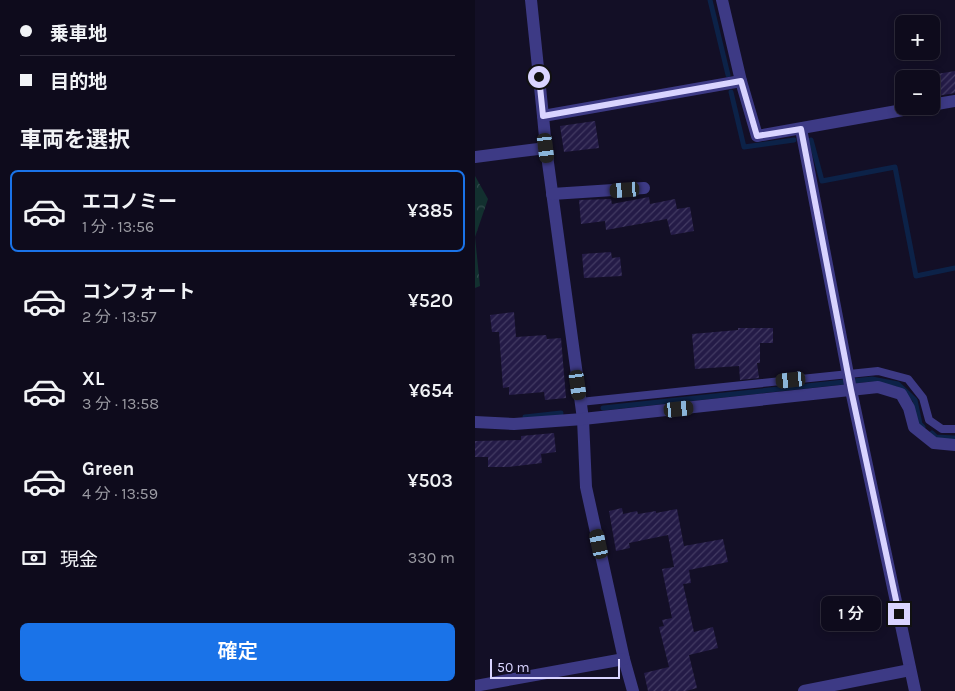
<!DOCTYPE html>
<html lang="ja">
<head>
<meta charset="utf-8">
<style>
  body { margin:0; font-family:Karla,"Noto Sans JP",sans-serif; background:#171425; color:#f1f3f6; height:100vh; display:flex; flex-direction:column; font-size:19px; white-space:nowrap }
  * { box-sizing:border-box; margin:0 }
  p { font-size:16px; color:#9b9ba3 }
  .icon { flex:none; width:28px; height:28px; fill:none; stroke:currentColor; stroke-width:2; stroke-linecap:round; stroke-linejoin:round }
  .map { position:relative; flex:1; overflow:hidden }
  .sheet { display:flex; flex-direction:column; background:#0e0b1c; width:475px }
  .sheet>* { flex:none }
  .banner { display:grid; align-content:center; height:110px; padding:0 20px; background:#0e0b1c }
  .tools { position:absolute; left:420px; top:15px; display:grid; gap:10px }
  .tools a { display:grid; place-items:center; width:45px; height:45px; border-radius:8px; background:#0e0b1c; box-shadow:0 2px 8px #0003,0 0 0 1px #2e2b3b; font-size:25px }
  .scale { position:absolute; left:15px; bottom:12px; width:130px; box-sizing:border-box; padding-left:5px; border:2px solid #d9d4ff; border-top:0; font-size:14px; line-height:18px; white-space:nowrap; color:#d9d4ff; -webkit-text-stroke:4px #130f26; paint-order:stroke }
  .end { position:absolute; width:22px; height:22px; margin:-11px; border:6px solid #d9d4ff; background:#111; box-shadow:0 0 0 2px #111 }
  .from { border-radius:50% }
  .bubble { position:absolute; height:35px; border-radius:8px; background:#0e0b1c; box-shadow:0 2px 8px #0003,0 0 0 1px #2e2b3b; font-size:16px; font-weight:600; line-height:35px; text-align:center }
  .car { position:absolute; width:15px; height:30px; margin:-15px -8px; border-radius:6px; box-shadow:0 0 4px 1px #0007; background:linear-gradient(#222 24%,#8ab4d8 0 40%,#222 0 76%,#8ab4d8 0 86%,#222 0) }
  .banner b { display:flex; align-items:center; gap:18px; height:48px; font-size:19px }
  .banner b+b { border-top:1px solid #2e2b3b }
  .banner i { width:12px; height:12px; background:#f1f3f6 }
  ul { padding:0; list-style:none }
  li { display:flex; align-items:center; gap:15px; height:82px; margin:0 10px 8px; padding:0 10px; border:2px solid transparent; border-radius:8px }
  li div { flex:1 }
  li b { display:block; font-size:19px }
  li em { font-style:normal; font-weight:600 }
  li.selected { border-color:#1a73e8 }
  li>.icon { width:45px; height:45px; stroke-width:1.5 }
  h2 { padding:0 20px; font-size:22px; line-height:60px }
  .pay { display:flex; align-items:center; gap:12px; height:55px; padding:0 20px; font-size:19px }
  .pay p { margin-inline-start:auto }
  .button { display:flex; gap:10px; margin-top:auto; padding:10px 20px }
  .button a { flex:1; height:58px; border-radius:8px; background:#1a73e8; color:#fff; font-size:20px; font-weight:600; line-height:58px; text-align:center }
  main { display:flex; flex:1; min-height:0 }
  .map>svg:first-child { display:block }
  .forest { fill:url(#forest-crowns) }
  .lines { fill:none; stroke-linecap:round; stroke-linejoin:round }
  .stream { stroke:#0c2248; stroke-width:5 }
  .building { fill:url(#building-hatch) }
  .service { stroke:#3d3a85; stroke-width:8 }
  .minor { stroke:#3d3a85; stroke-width:12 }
  .route { stroke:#d9d4ff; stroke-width:6 }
</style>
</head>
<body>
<main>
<section class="sheet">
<div class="banner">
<b><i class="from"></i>乗車地</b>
<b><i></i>目的地</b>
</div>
<h2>車両を選択</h2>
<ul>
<li class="selected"><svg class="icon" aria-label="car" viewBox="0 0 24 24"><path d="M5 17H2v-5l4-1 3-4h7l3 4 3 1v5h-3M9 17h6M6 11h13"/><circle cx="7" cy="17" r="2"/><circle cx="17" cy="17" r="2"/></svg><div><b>エコノミー</b><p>1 分 · 13:56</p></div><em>¥385</em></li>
<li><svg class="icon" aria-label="car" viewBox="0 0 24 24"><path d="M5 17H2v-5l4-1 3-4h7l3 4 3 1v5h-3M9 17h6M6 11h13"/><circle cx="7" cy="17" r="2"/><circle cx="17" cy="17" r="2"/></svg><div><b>コンフォート</b><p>2 分 · 13:57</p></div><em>¥520</em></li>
<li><svg class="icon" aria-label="car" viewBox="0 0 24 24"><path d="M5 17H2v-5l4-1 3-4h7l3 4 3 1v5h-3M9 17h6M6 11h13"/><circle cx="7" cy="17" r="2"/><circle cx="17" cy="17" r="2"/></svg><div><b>XL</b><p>3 分 · 13:58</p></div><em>¥654</em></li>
<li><svg class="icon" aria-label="car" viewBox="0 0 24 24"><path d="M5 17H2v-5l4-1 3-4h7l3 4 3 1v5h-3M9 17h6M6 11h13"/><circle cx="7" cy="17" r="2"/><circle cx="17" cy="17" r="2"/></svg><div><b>Green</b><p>4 分 · 13:59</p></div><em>¥503</em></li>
</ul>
<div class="pay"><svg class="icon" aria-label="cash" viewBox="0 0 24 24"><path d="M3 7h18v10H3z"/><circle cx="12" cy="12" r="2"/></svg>現金<p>330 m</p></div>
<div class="button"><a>確定</a></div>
</section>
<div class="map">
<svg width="480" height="691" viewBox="0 0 480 691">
  <defs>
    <pattern id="forest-crowns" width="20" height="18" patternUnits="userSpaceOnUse" patternTransform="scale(1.25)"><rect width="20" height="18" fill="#12302f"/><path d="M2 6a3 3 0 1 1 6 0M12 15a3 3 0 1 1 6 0" fill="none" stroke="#344d4e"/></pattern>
    <pattern id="building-hatch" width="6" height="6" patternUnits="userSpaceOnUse" patternTransform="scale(1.25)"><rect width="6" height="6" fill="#241b47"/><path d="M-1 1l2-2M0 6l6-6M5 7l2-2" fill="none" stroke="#433b63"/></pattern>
  </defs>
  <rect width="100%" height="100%" fill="#130f26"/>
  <path class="forest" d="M0 176 13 199 0 237 5 286 0 288Z"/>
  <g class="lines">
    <g class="stream">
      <path d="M235 0 253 75"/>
      <path d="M256 92 269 147 319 140"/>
      <path d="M336 140 347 181 420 167 441 276 480 268"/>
      <path d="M128 408 397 379 423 384 440 400 445 424 448 427"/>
      <path d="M50 417 86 413"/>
      <path d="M457 433 461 437 480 438"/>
    </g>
  </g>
  <g class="building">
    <path d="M480 71V93L456 97V75Z"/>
    <path d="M120 121 124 148 89 152 85 126Z"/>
    <path d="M174 197 175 204 200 199 202 209 215 207 219 231 196 235 192 219 131 230 130 221 106 224 104 200 136 199 137 204Z"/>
    <path d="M136 252 137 258 145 257 147 276 109 278 107 254Z"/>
    <path d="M39 312 41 337 71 335 72 339 86 338 91 398 70 400 69 392 34 395V387L28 388 24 332H17L15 315Z"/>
    <path d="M263 328H298V343H285V363H282L284 378 265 380 264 366 220 369 217 334 263 330Z"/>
    <path d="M79 433 81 452 66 454 67 463 33 467H13V457H0V441L46 440V436Z"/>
    <path d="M147 508 148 514 162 511 163 514 181 511V513L202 509 209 546 248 539 253 562 214 570 216 583 208 584 219 632 238 627 243 648 214 655 222 688 211 691H173L169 673 194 667 184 627 189 626 187 620 197 618 187 569 199 567 193 535 154 543 155 548 141 551 134 511Z"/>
  </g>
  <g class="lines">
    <path class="service" d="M105 402 403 371 433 379 448 398 454 420 467 429H480"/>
    <g class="minor">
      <path d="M56 0 68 116 71 148 108 419 111 487 149 659 158 691"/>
      <path d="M247 0 266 81 282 136 450 106"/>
      <path d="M456 105 480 101"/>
      <path d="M68 116 266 81"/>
      <path d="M326 129 376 390 440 691"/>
      <path d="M0 157 71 148"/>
      <path d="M77 194 169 188"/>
      <path d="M0 422 39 424 108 419 403 387 426 394 434 408 439 427 459 443 480 445"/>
      <path d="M0 686 149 659"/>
      <path d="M329 691 435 670"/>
    </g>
  </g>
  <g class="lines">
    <path class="route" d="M64 77 68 116 266 81 282 136 326 129 376 390 424 614"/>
  </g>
</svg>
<div class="tools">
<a>+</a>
<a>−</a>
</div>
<div class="scale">50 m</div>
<i class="end from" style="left:64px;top:77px"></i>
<i class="end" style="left:424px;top:614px"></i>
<div class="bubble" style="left:346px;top:596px;width:60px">1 分</div>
<i class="car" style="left:71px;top:148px;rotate:173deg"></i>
<i class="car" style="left:150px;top:190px;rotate:266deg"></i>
<i class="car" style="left:316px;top:380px;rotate:264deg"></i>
<i class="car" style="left:103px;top:385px;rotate:172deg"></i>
<i class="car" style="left:204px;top:409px;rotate:84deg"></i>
<i class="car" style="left:124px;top:544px;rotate:348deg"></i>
</div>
</main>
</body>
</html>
